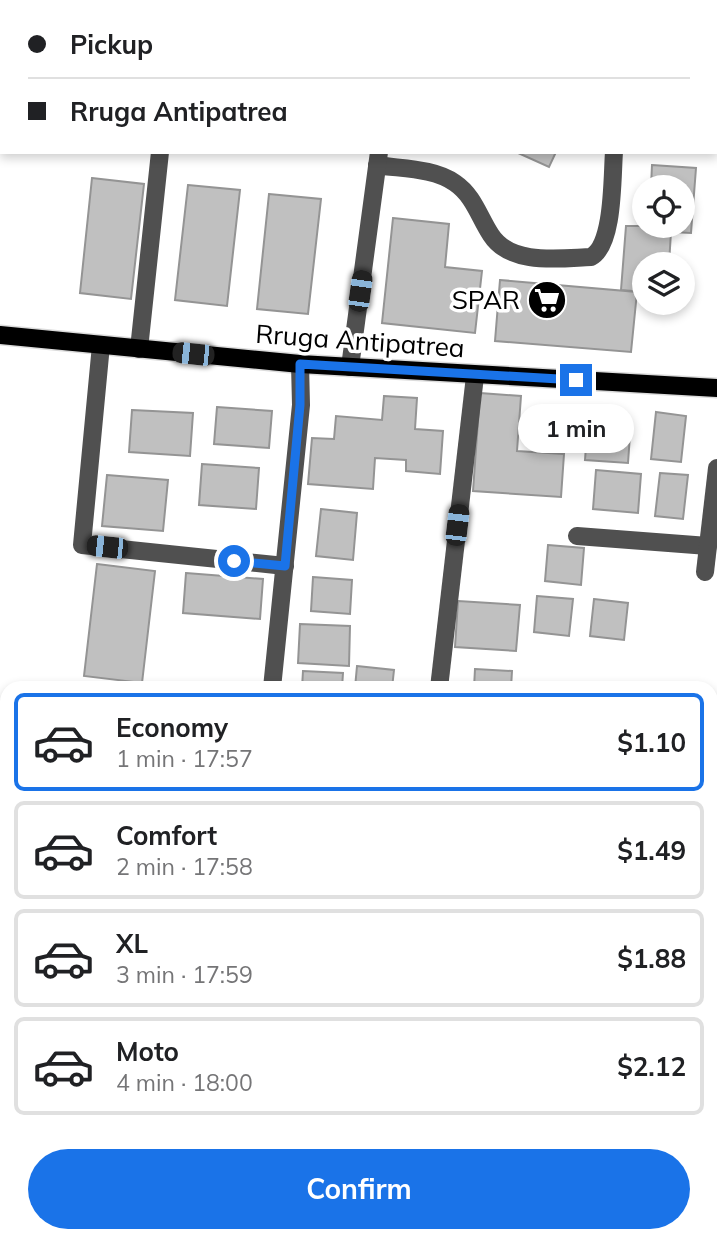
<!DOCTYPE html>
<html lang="en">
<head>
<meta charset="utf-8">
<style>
  body { margin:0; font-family:Mulish,sans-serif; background:#f2f2f2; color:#202124; height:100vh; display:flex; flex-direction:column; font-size:26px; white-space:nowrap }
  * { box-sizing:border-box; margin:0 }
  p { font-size:23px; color:#757577 }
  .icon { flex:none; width:38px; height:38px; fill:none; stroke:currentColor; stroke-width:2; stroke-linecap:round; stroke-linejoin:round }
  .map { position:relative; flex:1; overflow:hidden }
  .sheet { position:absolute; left:0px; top:681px; width:718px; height:562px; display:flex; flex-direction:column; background:#fff; border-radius:21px 21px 0 0; box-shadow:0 4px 10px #0003 }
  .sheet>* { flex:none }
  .top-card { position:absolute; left:0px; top:0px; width:718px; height:154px; box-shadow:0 4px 10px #0003; display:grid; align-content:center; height:154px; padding:0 28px; background:#fff }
  .fabs { position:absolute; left:632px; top:175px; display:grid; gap:14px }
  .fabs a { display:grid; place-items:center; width:63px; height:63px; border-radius:50%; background:#fff; box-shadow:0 4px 10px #0003; font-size:35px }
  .end { position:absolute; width:32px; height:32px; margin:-16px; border:9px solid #1a73e8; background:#fff; box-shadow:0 0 0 4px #fff }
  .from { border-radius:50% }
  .bubble { position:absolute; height:49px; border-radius:24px; background:#fff; box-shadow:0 4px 10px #0003; font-size:23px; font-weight:700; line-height:49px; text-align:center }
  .car { position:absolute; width:21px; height:42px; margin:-21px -10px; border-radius:9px; box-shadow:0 0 5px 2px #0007; background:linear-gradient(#222 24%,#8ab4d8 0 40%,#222 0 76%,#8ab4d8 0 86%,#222 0) }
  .top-card b { display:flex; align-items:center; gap:24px; height:66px; font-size:26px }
  .top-card b+b { border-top:2px solid #e0e0e0 }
  .top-card i { width:18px; height:18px; background:#202124 }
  ul { padding:12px 0 0; list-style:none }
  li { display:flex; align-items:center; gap:21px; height:98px; margin:0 14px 10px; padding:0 14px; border:4px solid #e0e0e0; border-radius:10px }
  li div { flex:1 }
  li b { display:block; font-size:26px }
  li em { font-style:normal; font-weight:700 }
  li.on { border-color:#1a73e8 }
  li>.icon { width:63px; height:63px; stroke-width:1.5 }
  .primary-button { display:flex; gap:14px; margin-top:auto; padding:14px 28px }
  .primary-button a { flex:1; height:80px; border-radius:42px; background:#1a73e8; color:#fff; font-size:28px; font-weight:700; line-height:80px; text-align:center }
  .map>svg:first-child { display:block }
  .building { fill:#c0c0c0; stroke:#949494; stroke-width:2 }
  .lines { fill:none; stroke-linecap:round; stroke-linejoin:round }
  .major-casing { stroke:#dbdbdb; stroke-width:21 }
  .minor { stroke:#505050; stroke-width:18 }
  .major { stroke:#000; stroke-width:18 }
  .route { stroke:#1a73e8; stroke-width:9 }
  .labels { text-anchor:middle; stroke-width:7; stroke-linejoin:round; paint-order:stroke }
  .poi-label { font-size:26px; fill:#000; stroke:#fff; text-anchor:end }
  .street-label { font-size:26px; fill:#000; stroke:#fff }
</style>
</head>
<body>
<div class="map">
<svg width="717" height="1241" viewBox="0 0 717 1241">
  <rect width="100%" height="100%" fill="#fff"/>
  <g class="building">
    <path d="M478 0H563L562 2Z"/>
    <path d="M516 152H556L549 167Z"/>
    <path d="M652 165 696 168 691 233 671 232 669 264H644V292L621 290 626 226H682V187H651Z"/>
    <path d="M92 178 144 184 131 299 80 293Z"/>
    <path d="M188 185 240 190 227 306 175 300Z"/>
    <path d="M269 194 321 199 308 314 257 309Z"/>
    <path d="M393 218 449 224 445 267 482 271 475 333 382 323Z"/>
    <path d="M500 280 637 292 631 352 495 341Z"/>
    <path d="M480 393 521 396 517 451 564 454 561 497 473 491Z"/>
    <path d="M384 396 417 398 415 429 443 431 440 474 406 471V460L375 458 373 489 308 484 312 438 334 439 336 416 382 420Z"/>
    <path d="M217 407 272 411 269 448 214 444Z"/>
    <path d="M132 410 193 413 190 456 129 452Z"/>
    <path d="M656 412 686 416 681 462 651 459Z"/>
    <path d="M588 419 631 421 628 463 585 460Z"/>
    <path d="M202 464 259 468 256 509 199 505Z"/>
    <path d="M596 470 641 474 638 513 593 509Z"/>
    <path d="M660 473 688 475 683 519 655 516Z"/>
    <path d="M107 475 168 480 163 531 102 526Z"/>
    <path d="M321 509 357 513 353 560 316 556Z"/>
    <path d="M548 545 584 548 581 585 545 581Z"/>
    <path d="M97 564 155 571 142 683 84 676Z"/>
    <path d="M186 573 263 579 260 619 183 613Z"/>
    <path d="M313 577 352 580 350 614 311 611Z"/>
    <path d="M537 596 573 599 569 636 534 632Z"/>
    <path d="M594 599 628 603 624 640 590 636Z"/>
    <path d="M458 601 520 605 516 651 455 647Z"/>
    <path d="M300 624 350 626 349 666 298 663Z"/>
    <path d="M357 666 394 670 392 688H355Z"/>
    <path d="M475 669 512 671 511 688H474Z"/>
    <path d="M303 671 343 673 342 688H302Z"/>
    <path d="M0 731H7L3 777H0Z"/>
    <path d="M0 853 7 854V880H0Z"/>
  </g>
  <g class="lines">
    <g class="major-casing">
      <path id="major" d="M0 335 300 364 717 388"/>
    </g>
    <g class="minor">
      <path d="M364 0 374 2"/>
      <path d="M716 139H717"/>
      <path d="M377 165C402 169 434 168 455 183 474 196 479 217 491 235 511 266 561 258 591 257 614 245 612 177 614 152"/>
      <path d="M101 345 82 545 285 566"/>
      <path d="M139 349 160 152"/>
      <path d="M350 367 379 152"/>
      <path d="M577 536 708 546"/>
      <path d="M705 572 717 468"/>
      <path d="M272 688 301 405 300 364"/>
      <path d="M439 688 475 376"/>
      <path d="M0 1119H7"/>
      <path d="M26 1241V1236"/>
    </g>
    <use href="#major" class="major"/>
  </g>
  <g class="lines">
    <path class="route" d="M234 561 285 566 300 405V364L576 380"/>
  </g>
  <defs>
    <g id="supermarket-disc" transform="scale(2.0125)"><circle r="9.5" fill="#000" stroke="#fff"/><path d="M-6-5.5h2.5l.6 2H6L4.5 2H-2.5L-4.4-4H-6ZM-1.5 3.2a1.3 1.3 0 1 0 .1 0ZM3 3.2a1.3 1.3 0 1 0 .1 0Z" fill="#fff"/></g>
  </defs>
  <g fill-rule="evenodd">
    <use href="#supermarket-disc" x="547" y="300"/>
  </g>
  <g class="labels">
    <g class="poi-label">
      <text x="520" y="309">SPAR</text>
    </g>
    <g class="street-label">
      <text transform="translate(360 341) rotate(4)" y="9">Rruga Antipatrea</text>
    </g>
  </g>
</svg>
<div class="fabs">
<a><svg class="icon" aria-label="locate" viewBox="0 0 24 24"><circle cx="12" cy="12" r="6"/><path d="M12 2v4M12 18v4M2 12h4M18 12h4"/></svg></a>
<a><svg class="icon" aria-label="layers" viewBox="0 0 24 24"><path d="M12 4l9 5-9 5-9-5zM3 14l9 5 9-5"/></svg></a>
</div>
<i class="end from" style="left:234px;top:561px"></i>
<i class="end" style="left:576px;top:380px"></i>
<div class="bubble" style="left:518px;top:404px;width:116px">1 min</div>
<i class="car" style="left:360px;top:291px;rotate:8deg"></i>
<i class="car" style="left:193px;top:354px;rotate:276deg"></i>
<i class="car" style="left:457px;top:525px;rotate:7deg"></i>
<i class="car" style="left:107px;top:547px;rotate:276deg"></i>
<div class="top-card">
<b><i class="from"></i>Pickup</b>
<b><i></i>Rruga Antipatrea</b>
</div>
<section class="sheet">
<ul>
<li class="on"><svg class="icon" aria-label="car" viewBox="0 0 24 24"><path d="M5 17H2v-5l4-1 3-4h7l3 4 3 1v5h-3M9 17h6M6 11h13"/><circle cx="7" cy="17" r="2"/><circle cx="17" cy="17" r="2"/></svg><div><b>Economy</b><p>1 min · 17:57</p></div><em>$1.10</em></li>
<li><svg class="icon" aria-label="car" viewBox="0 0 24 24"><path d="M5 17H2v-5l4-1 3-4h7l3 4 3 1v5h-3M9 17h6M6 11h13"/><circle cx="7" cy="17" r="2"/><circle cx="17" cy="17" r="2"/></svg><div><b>Comfort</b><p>2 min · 17:58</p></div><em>$1.49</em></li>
<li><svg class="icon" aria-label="car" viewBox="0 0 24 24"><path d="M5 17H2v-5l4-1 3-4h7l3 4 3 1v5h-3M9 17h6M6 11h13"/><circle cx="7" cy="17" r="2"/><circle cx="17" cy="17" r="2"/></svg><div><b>XL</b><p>3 min · 17:59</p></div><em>$1.88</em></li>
<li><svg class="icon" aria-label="car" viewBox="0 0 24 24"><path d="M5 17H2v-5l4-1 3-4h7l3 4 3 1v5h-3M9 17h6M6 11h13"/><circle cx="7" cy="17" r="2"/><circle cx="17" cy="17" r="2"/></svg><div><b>Moto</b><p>4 min · 18:00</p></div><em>$2.12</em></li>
</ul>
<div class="primary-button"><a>Confirm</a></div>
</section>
</div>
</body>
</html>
